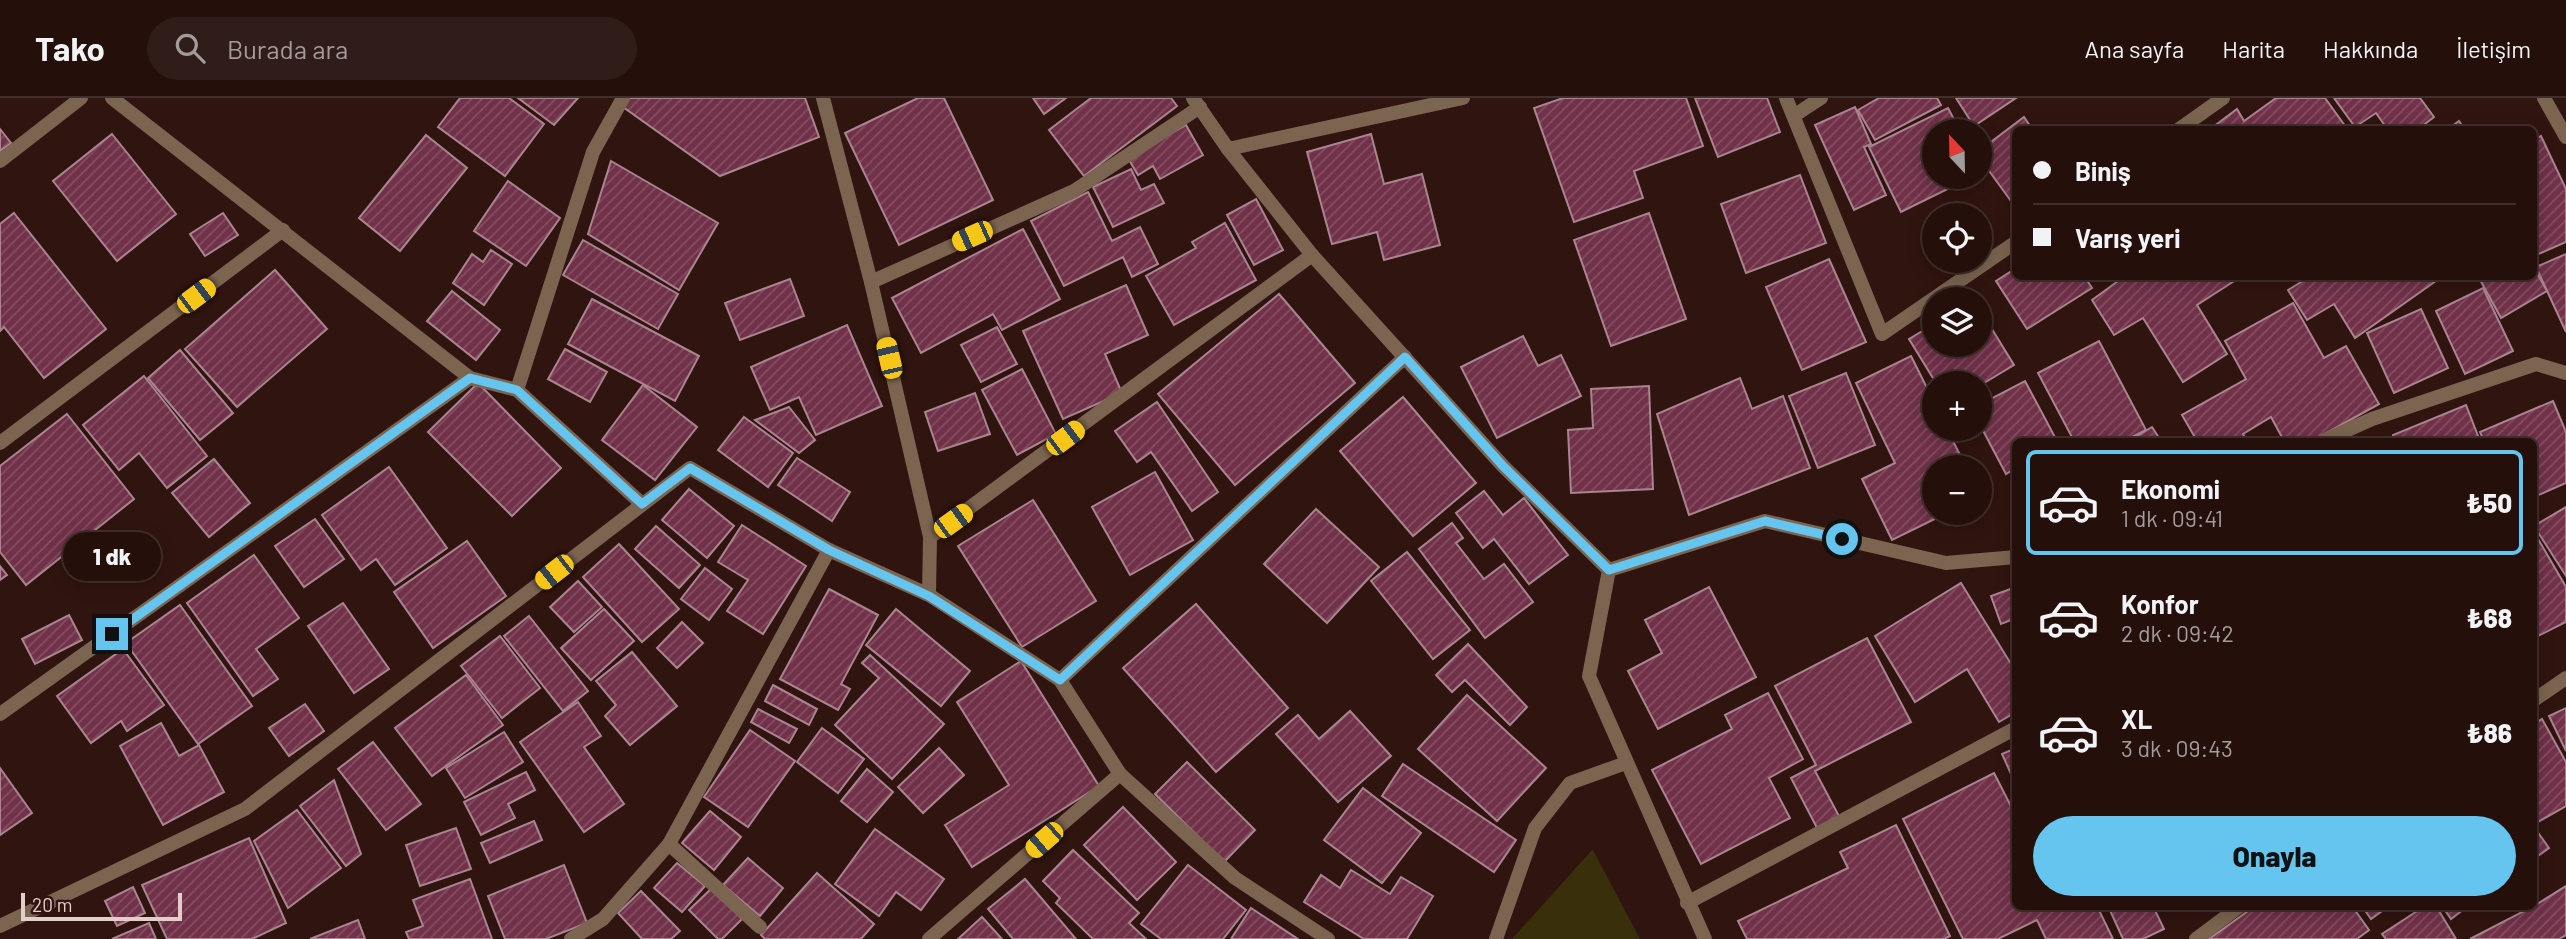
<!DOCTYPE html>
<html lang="tr">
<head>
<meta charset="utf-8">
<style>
  body { margin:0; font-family:Barlow,sans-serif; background:#301d19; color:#f1f3f6; height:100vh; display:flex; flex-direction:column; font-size:26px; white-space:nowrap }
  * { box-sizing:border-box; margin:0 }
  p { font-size:23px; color:#a39c9d }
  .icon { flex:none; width:38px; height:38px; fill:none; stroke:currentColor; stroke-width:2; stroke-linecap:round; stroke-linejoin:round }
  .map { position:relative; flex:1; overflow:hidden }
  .details { position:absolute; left:2012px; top:340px; width:525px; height:472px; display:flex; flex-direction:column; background:#240f0b; border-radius:10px; box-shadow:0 4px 18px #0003,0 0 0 2px #412f2c }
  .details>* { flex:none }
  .hud { position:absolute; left:2012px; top:28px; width:525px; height:154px; border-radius:10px; box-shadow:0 4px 18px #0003,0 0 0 2px #412f2c; display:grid; align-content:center; height:154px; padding:0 21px; background:#240f0b }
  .needle { width:46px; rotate:338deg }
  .buttons { position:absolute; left:1922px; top:21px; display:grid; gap:14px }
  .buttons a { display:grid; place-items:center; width:70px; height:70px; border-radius:50%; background:#240f0b; box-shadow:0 4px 18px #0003,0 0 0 2px #412f2c; font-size:35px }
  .scale { position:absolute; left:21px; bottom:18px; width:161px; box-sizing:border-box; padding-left:7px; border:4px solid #e2ceca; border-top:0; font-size:19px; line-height:24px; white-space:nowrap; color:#e2ceca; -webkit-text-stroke:5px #30140f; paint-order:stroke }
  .end { position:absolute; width:32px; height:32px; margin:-16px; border:9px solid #65c5ee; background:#111; box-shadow:0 0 0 4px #111 }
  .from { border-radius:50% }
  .bubble { position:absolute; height:49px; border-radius:24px; background:#240f0b; box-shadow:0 4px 18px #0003,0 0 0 2px #412f2c; font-size:23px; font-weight:800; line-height:49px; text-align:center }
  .car { position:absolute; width:21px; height:42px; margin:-21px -10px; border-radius:9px; box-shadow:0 0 5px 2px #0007; background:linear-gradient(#f5c518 24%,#345 0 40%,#f5c518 0 76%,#345 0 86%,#f5c518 0) }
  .hud b { display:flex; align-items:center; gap:24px; height:66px; font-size:26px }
  .hud b+b { border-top:2px solid #412f2c }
  .hud i { width:18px; height:18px; background:#f1f3f6 }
  ul { padding:12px 0 0; list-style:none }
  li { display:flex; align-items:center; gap:21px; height:105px; margin:0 14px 10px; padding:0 7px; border:4px solid transparent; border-radius:10px }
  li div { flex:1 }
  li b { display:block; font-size:26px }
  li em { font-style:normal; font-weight:800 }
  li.active { border-color:#65c5ee }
  li>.icon { width:63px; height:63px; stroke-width:1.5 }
  .action { display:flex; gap:14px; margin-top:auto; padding:14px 21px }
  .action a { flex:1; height:80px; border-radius:42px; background:#65c5ee; color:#111; font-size:28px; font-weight:800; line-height:80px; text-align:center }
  header { display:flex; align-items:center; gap:42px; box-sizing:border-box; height:98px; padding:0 35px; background:#240f0b; border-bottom:2px solid #412f2c }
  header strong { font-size:33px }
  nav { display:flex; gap:38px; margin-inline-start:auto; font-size:24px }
  .search { width:490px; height:63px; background:#301d19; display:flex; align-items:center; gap:18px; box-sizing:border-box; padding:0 24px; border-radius:38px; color:#a39c9d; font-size:26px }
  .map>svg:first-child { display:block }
  .park { fill:#39300b }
  .building { fill:url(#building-hatch); stroke:#aa8590; stroke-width:2 }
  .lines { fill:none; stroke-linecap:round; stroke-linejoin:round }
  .service { stroke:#7b6450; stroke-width:14 }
  .minor { stroke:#7b6450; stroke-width:14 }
  .tertiary { stroke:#7b6450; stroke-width:14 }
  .route { stroke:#65c5ee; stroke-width:9 }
</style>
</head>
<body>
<header>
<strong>Tako</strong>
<div class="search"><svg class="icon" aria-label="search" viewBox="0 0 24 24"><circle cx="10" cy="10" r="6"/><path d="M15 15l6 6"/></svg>Burada ara</div>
<nav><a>Ana sayfa</a><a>Harita</a><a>Hakkında</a><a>İletişim</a></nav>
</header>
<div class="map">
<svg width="2566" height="841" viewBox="0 0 2566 841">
  <defs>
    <pattern id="building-hatch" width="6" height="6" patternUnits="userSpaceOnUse" patternTransform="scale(1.75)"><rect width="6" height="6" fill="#703149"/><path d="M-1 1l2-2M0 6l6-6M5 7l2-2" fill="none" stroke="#844e62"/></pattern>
  </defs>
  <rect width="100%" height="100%" fill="#30140f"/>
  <path class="park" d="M1593 752 1640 841H1512L1592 752Z"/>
  <g class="building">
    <path d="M460 0H509L544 26 505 78 438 29Z"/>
    <path d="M518 0H578L554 27Z"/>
    <path d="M630 0H805L819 39 720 78 623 9Z"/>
    <path d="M918 0H944L993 102 899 147 845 35Z"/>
    <path d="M1033 0H1066L1044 16Z"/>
    <path d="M1091 0H1171L1177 8 1084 78 1049 32Z"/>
    <path d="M1563 0H1686L1703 48 1634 73 1643 100 1574 124 1534 10Z"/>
    <path d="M1695 0H1767L1780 34 1718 59Z"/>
    <path d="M1879 0H1937L1941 7 1875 42 1858 12Z"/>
    <path d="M1956 0H2016L1974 28Z"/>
    <path d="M2276 0H2325L2348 32H2209L2237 11 2244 23Z"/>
    <path d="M2334 0H2420L2434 19 2417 32H2388L2376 15 2355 29Z"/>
    <path d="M1855 9 1871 46 1864 49 1886 97 1854 112 1815 27Z"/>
    <path d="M1948 10 1960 33H1934V79H1972L1901 114 1869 49Z"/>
    <path d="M2024 19 2033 32H2016V110L1979 59V53Z"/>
    <path d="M2459 23 2465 32H2447Z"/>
    <path d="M1186 27 1203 57 1160 81 1153 68 1138 77 1128 60Z"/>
    <path d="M0 31 11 45 0 53Z"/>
    <path d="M112 36 176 116 117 163 53 83Z"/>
    <path d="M1371 36 1384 86 1422 76 1440 147 1384 162 1377 134 1332 146 1307 54Z"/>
    <path d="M426 37 467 70 400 153 359 120Z"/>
    <path d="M2541 38 2566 91V144L2534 158V42Z"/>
    <path d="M611 63 718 125 679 192 588 136Z"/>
    <path d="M1131 71 1141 92 1154 86 1164 105 1113 129 1093 89Z"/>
    <path d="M1800 77 1826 145 1746 175 1721 106Z"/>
    <path d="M508 83 560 120 526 168 474 133Z"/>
    <path d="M1088 94 1112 143 1140 129 1158 166 1132 179 1123 159 1064 188 1031 123Z"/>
    <path d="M1256 101 1283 152 1254 167 1227 117Z"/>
    <path d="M14 115 106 231 44 280 4 229 0 233V126Z"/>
    <path d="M223 115 238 137 205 158 190 136Z"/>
    <path d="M1649 115 1686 221 1611 248 1574 142Z"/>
    <path d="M1225 125 1256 182 1174 227 1146 178 1196 150 1192 144Z"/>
    <path d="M1023 131 1060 201 1002 232 993 216 921 255 892 200Z"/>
    <path d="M583 142 678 196 658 231 563 177Z"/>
    <path d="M491 152 512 166 484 207 453 185 472 156 483 164Z"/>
    <path d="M2566 156V234L2536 169Z"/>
    <path d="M1829 161 1866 244 1802 272 1766 189Z"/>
    <path d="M2016 170V178H2084L2092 190 2027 231 1996 183Z"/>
    <path d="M2534 170 2547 193 2501 220 2478 178H2534Z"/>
    <path d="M275 172 327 231 237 309 185 251Z"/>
    <path d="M2125 178H2242L2197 207 2227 256 2183 284 2143 220 2114 237 2092 202Z"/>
    <path d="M2311 178H2443L2355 240 2334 206 2307 222 2288 192Z"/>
    <path d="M790 181 804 218 740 242 725 205Z"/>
    <path d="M1126 187 1148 237 1105 256 1122 295 1063 321 1023 233Z"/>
    <path d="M2483 190 2513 253 2465 276 2436 213Z"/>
    <path d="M452 193 500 232 476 262 427 223Z"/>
    <path d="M1279 196 1355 285 1235 387 1158 296Z"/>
    <path d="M592 201 699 258 675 303 568 246Z"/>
    <path d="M2293 205 2324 260 2346 248 2379 306 2312 343H2284L2271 319 2243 336 2247 343H2197L2182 317 2246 281 2225 243Z"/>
    <path d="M1979 210 2014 267 1979 288V285H1936L1909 241 1934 226V247H1979Z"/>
    <path d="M2421 211 2448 270 2394 295 2367 235Z"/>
    <path d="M847 227 882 308 816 337 799 299 770 312 751 269Z"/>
    <path d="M997 229 1017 266 981 284 961 247Z"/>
    <path d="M1523 238 1538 268 1561 257 1581 298 1497 340 1461 269Z"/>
    <path d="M2099 243 2146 332 2124 343H2074L2038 275Z"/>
    <path d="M565 251 607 274 590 304 548 281Z"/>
    <path d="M180 252 233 315 200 342 148 280Z"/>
    <path d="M1911 258 1934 304V331H1947L1966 369H1934V415H1947L1892 442 1862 381 1895 365 1856 285Z"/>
    <path d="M1022 271 1056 336 1017 357 982 292Z"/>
    <path d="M1846 275 1875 347 1818 370 1789 298Z"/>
    <path d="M144 278 207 358 167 390 139 355 119 372 83 327Z"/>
    <path d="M1740 280 1752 311 1783 298 1810 370 1689 417 1657 316Z"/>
    <path d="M2025 283 2057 343H2016V370L2006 376 1979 325V307Z"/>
    <path d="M478 285 561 370 512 418 428 334Z"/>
    <path d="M643 287 697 329 655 382 602 342Z"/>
    <path d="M1649 288 1653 391 1571 395 1568 332 1593 330 1591 291Z"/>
    <path d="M975 295 990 336 938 353 925 314Z"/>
    <path d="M1403 299 1476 385 1413 438 1340 353Z"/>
    <path d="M2553 303 2566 334V385L2534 399V343H2484L2480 334Z"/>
    <path d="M1157 304 1218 394 1192 413 1151 354 1137 364 1115 333Z"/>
    <path d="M2466 307 2480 343H2395L2393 337Z"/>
    <path d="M789 309 815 342 799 355 755 322Z"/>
    <path d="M67 316 134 401 26 487 0 454V368Z"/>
    <path d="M744 319 793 355 768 389 718 352Z"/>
    <path d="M2152 329 2161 343H2129Z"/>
    <path d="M797 360 850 394 832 423 778 387Z"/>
    <path d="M214 361 250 405 209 439 172 395Z"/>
    <path d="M389 369 447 450 395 487 376 461 361 472 322 417Z"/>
    <path d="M1155 374 1193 442 1130 477 1092 409Z"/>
    <path d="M689 391 734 428 707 460 662 422Z"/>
    <path d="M1484 393 1503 417 1524 400 1568 457 1529 486 1494 441 1483 450 1456 415Z"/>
    <path d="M1033 402 1096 503 1022 549 958 448Z"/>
    <path d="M2566 409V478L2534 428Z"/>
    <path d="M1316 411 1379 469 1327 525 1264 466Z"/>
    <path d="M315 421 344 461 304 489 275 448Z"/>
    <path d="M1452 425 1463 440 1456 445 1484 481 1504 466 1533 504 1485 540 1419 451Z"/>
    <path d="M742 427 806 468 763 536 727 513 748 482 718 464Z"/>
    <path d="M656 428 700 467 679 490 635 451Z"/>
    <path d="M2534 434 2566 489V524L2534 540Z"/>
    <path d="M467 443 506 498 433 550 394 494Z"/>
    <path d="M619 446 679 511 642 544 583 479Z"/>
    <path d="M1407 454 1470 532 1433 561 1371 483Z"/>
    <path d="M254 457 299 520 256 551 278 581 253 598 187 505Z"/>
    <path d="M0 468 7 477 0 482Z"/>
    <path d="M705 470 732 491 709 522 681 501Z"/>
    <path d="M578 483 602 509 574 534 550 509Z"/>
    <path d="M1961 485 2016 574V614L1999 624 1967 571 1915 604 1875 538Z"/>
    <path d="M1709 489 1756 579 1658 631 1628 573 1662 555 1645 522Z"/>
    <path d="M2016 489V520L2001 526 1991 498Z"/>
    <path d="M829 491 878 517 841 586 850 591 838 612 780 581Z"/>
    <path d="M343 505 389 571 354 595 308 528Z"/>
    <path d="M1196 506 1288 610 1216 674 1123 570Z"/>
    <path d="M180 507 252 608 198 646 126 545Z"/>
    <path d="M604 511 634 543 591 582 561 550Z"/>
    <path d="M896 511 970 573 941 608 866 547Z"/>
    <path d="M69 517 82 542 35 566 22 541Z"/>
    <path d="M529 518 588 593 563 613 504 538Z"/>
    <path d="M682 524 703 545 677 570 657 550Z"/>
    <path d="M500 538 540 590 502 620 461 568Z"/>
    <path d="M1867 540 1911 624 1815 673 1839 718 1817 730 1791 680 1816 667 1775 588Z"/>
    <path d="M1468 546 1527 609 1510 627 1465 582 1452 594 1436 577Z"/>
    <path d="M123 551 164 607 127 633 121 623 91 645 57 598Z"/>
    <path d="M632 554 677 608 630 647 605 618 616 607 596 583Z"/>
    <path d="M870 557 944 626 892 681 835 627 879 580 862 565Z"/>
    <path d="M1021 563 1099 688 972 769 945 727 1009 687 957 604Z"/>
    <path d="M466 577 503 627 432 678 395 630Z"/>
    <path d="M773 587 817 611 809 627 765 603Z"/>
    <path d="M1768 595 1803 661 1769 680 1790 720 1701 766 1652 672 1732 631 1725 617Z"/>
    <path d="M1467 597 1546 670 1497 723 1418 651Z"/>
    <path d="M578 604 601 638 584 649 624 706 584 734 520 644Z"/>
    <path d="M305 606 324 633 289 658 269 630Z"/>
    <path d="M2566 610V653L2549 618Z"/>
    <path d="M758 611 797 631 789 645 751 624Z"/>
    <path d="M1350 613 1391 658 1338 704 1276 636 1298 617 1319 641Z"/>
    <path d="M2542 621 2566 664V708L2536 725 2534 626Z"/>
    <path d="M161 625 179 658 199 647 224 694 163 727 120 648Z"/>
    <path d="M822 630 864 661 838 695 797 664Z"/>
    <path d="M750 632 795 663 748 729 704 699Z"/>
    <path d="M504 634 523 664 465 700 446 670Z"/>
    <path d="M373 644 421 706 386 732 338 671Z"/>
    <path d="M939 650 964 677 923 715 898 689Z"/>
    <path d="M2016 650V687L2002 656Z"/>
    <path d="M1187 664 1255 732 1224 764 1155 696Z"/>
    <path d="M1403 666 1516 742 1494 774 1382 698Z"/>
    <path d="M0 670 32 715 0 737Z"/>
    <path d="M867 671 893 694 867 724 841 703Z"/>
    <path d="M526 674 535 692 508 706 515 720 481 737 464 704Z"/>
    <path d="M1994 675 2016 718V808H2097L2113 841H2046L2037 822 1998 841H1963L1903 721Z"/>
    <path d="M334 682 361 756 346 768 300 708Z"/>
    <path d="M1363 690 1421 735 1382 785 1324 742Z"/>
    <path d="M1123 709 1176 764 1137 802 1084 747Z"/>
    <path d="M297 712 341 770 288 810 254 743Z"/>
    <path d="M710 713 741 739 714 772 682 745Z"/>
    <path d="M534 723 542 742 490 765 481 745Z"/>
    <path d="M1896 727 1950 838 1944 841H1747L1738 823 1848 770 1840 754Z"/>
    <path d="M2534 729 2549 750 2534 761Z"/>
    <path d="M456 730 471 771 420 788 406 747Z"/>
    <path d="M875 731 944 781 921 812 896 794 879 818 835 786Z"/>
    <path d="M249 740 286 825 252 841H167L142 787Z"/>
    <path d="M1073 752 1139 815 1129 825 1146 841H1093L1056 805 1060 800 1043 783Z"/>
    <path d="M748 760 783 790 760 818 723 787Z"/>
    <path d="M677 765 705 788 682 814 654 790Z"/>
    <path d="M564 767 587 825 546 841H505L488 798Z"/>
    <path d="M1188 767 1246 812 1223 841H1161L1141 826Z"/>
    <path d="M1351 772 1390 796 1401 779 1433 798 1407 841H1364L1304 804 1321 777 1340 790Z"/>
    <path d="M817 775 874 826 861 841H765L761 837Z"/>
    <path d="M470 781 492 841H409L406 834 423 828 413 802Z"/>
    <path d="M1025 781 1076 841H1013L988 811Z"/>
    <path d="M2566 788V837L2559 841H2470L2534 808Z"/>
    <path d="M133 789 145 815 117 828 105 803Z"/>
    <path d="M712 790 742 821 722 841H718L689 812Z"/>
    <path d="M641 793 680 833 671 841H642L618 815Z"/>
    <path d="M2108 808H2153L2164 831 2143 841H2123Z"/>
    <path d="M2255 808H2352L2369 832 2357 841H2209Z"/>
    <path d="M2362 808H2389L2371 821Z"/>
    <path d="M2425 808H2436L2456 841H2386L2382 836Z"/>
    <path d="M2442 808H2468L2451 821Z"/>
    <path d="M1251 810 1298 841H1231Z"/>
    <path d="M982 819 1002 841H958Z"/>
    <path d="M358 822 365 841H310Z"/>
    <path d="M149 825 156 841H112Z"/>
  </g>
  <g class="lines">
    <path class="service" d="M1496 841 1535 730 1570 685 1626 665"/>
    <g class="minor">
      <path d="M112 0 470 280 517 292 642 406"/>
      <path d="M823 0 871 184 930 439 929 497"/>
      <path d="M1786 0 1882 236 2016 144"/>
      <path d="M2544 0 2566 39"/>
      <path d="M1795 17 1821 0"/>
      <path d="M2178 32 2223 0"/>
      <path d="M1228 51 1463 0"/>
      <path d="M0 63 81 0"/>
      <path d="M871 184 1074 93 1200 9"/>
      <path d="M517 292 593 54 623 0"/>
      <path d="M2323 343 2372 321 2536 266 2566 275"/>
      <path d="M0 345 283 132"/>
      <path d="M930 439 1312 157"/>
      <path d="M1609 472 1765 423 1946 465 2016 459"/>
      <path d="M1060 582 1405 259"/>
      <path d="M2534 602 2566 580"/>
      <path d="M0 616 470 280"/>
      <path d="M669 746 760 829"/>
      <path d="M1687 805 2016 630"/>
      <path d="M0 828 245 711 690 370 829 452 929 497 1060 582 1120 676 1235 780 1328 841"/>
      <path d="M571 841 603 821 669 746 829 452"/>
      <path d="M929 841 1120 676"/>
      <path d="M2196 841 2240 808"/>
    </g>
    <path class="tertiary" d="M1193 0 1228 51 1312 157 1503 368 1609 472 1589 578 1705 841"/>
  </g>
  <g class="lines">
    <path class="route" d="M112 536 470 280 517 292 642 406 690 370 829 452 929 498 1060 582 1405 259 1503 368 1609 472 1765 423 1842 441"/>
  </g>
</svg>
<div class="buttons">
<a><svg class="needle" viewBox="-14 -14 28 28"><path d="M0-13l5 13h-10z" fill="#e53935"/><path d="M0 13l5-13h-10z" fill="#a39c9d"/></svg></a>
<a><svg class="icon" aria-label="locate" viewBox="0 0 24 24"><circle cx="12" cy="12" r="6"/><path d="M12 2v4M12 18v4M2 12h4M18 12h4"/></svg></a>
<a><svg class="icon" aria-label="layers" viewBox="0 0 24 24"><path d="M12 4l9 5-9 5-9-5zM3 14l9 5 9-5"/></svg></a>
<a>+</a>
<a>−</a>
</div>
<div class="scale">20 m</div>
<i class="end from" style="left:1842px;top:441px"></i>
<i class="end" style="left:112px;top:536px"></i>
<div class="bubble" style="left:63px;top:434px;width:98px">1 dk</div>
<i class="car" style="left:972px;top:138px;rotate:246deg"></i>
<i class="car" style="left:196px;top:198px;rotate:53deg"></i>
<i class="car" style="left:889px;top:260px;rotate:347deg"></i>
<i class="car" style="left:1065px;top:340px;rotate:53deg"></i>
<i class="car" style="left:953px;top:423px;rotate:54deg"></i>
<i class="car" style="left:554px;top:474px;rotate:232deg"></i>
<i class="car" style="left:1044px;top:742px;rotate:229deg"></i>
<div class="hud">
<b><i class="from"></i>Biniş</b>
<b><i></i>Varış yeri</b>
</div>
<section class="details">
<ul>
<li class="active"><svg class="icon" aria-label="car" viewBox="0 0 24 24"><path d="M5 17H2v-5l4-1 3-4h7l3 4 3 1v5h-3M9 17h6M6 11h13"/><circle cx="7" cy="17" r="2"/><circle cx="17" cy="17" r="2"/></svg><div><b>Ekonomi</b><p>1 dk · 09:41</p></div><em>₺50</em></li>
<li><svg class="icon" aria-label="car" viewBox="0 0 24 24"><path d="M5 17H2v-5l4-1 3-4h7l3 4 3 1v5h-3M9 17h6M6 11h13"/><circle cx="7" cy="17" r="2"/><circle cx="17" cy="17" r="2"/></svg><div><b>Konfor</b><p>2 dk · 09:42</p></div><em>₺68</em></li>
<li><svg class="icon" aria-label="car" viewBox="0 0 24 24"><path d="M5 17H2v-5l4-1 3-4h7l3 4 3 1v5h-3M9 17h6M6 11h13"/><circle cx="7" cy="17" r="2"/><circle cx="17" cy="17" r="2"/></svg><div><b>XL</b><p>3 dk · 09:43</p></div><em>₺86</em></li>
</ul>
<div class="action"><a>Onayla</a></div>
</section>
</div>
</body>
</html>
